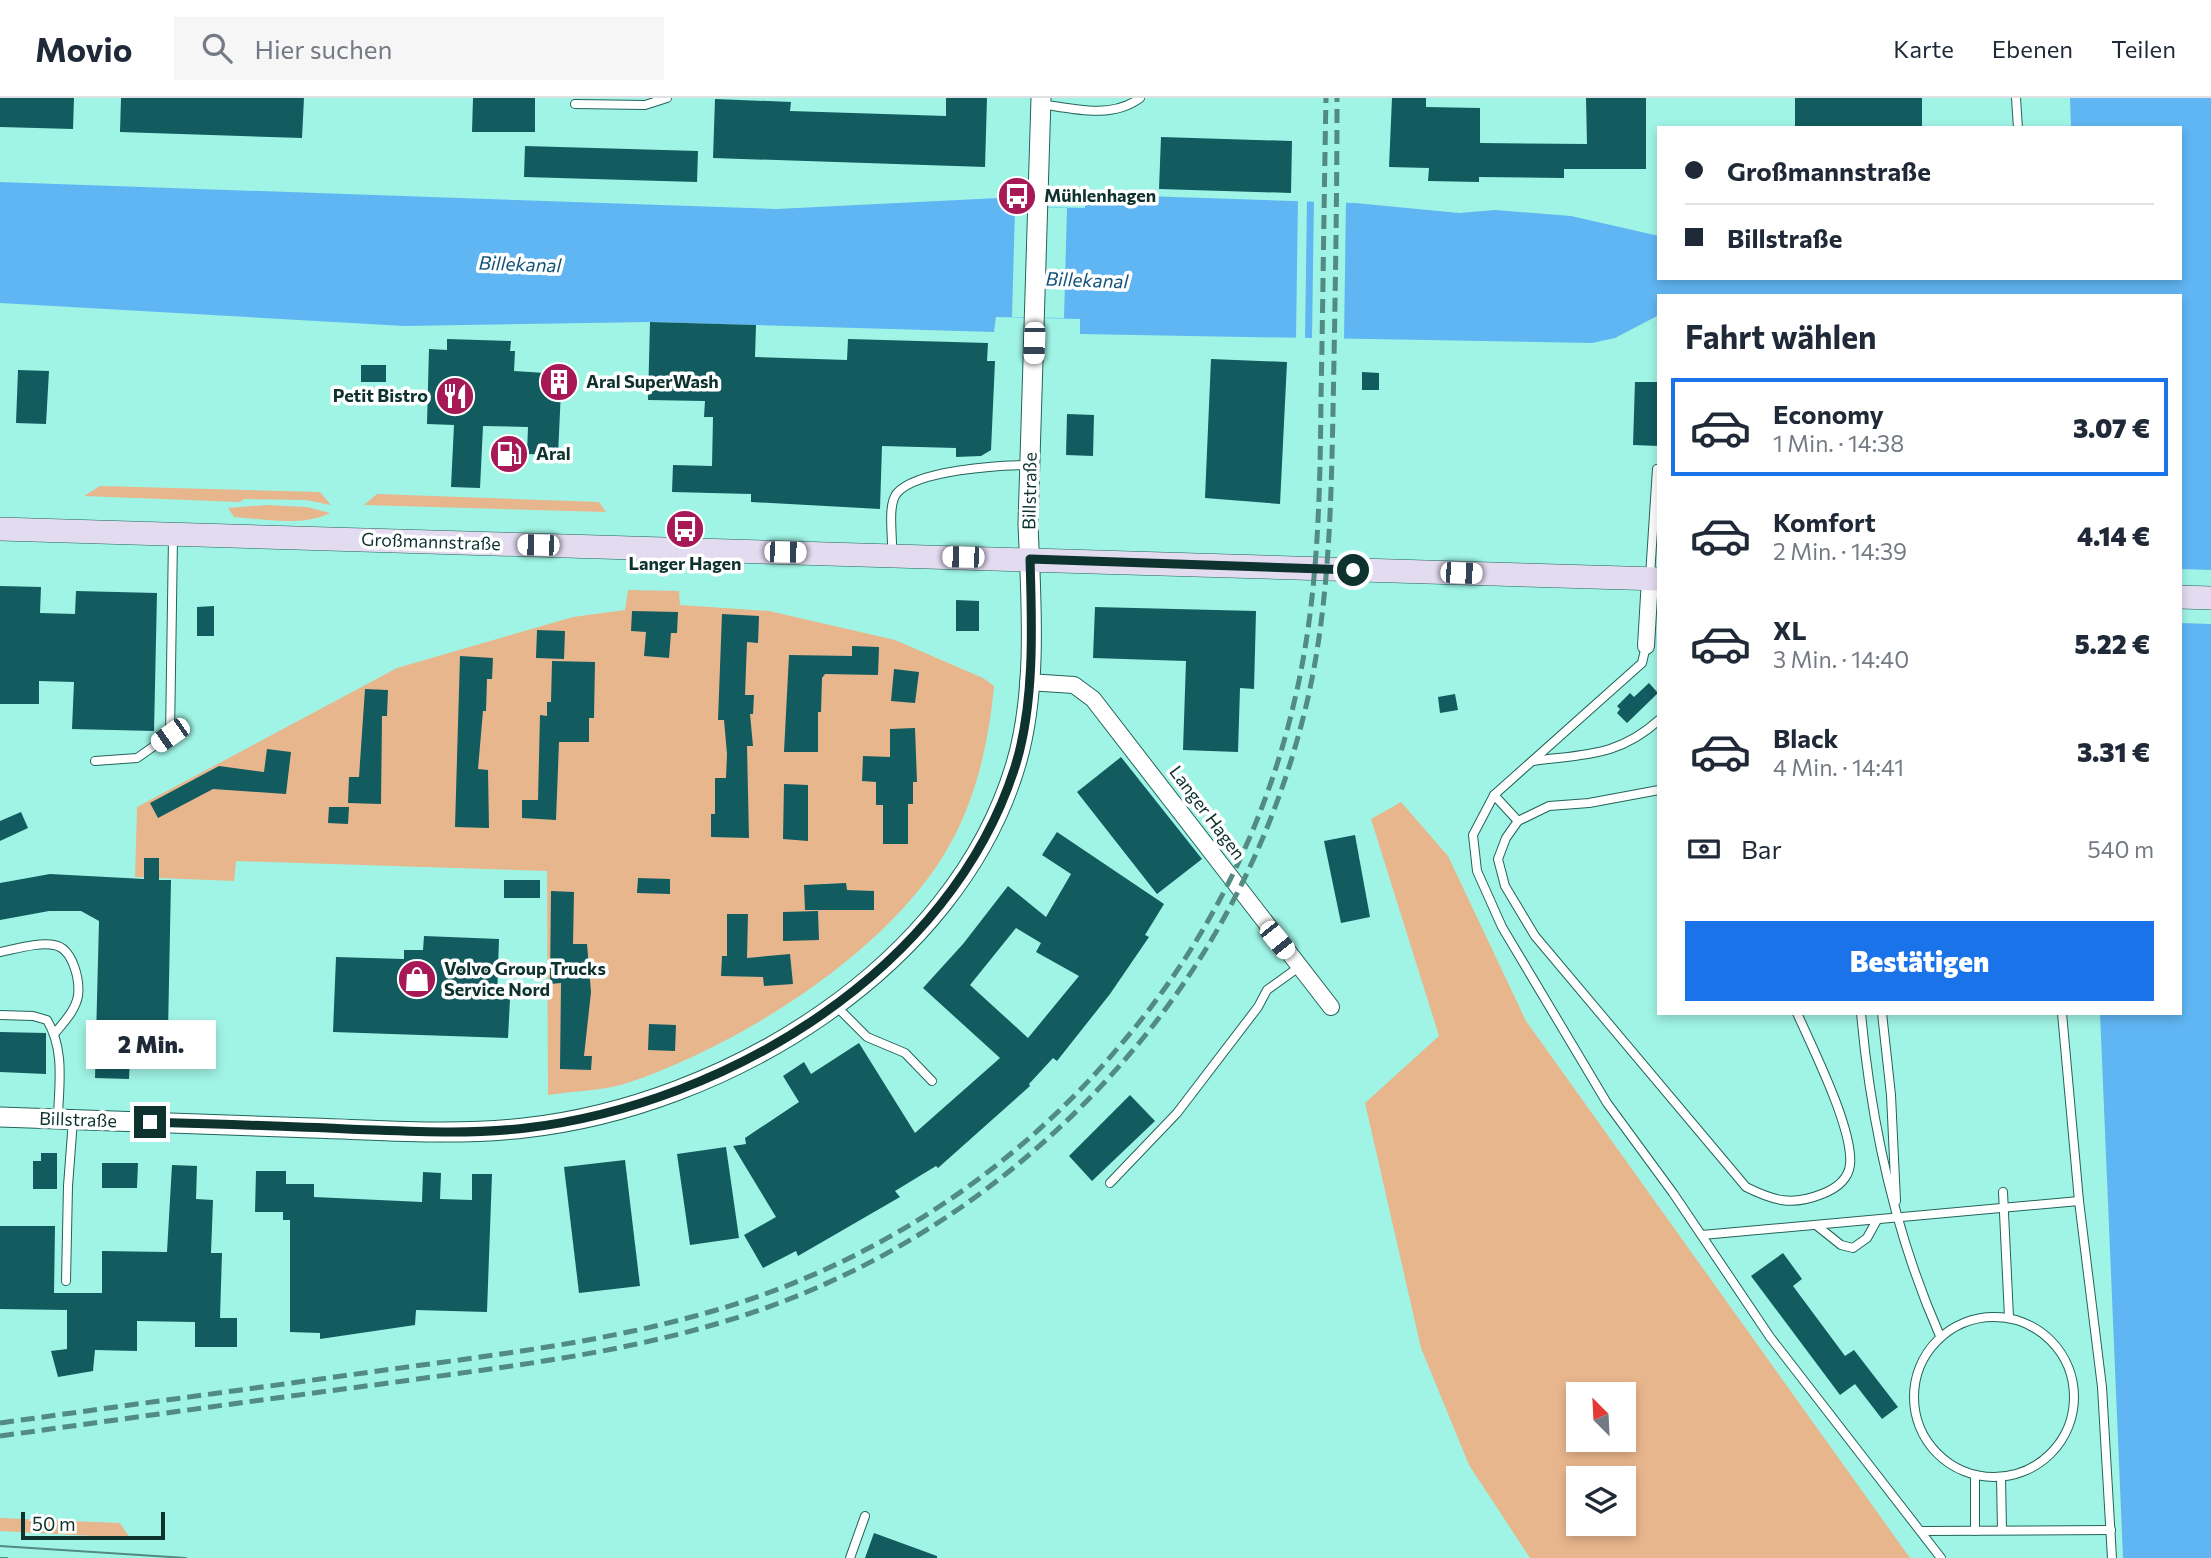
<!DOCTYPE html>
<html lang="de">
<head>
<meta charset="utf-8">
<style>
  body { margin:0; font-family:Commissioner,sans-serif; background:#f6f6f7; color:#1f2937; height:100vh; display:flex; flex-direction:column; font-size:26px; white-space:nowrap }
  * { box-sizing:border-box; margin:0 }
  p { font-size:23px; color:#747a83 }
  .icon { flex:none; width:38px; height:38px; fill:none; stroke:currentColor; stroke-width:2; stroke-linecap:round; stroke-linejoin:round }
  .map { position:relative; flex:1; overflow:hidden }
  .side { position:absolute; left:1657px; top:196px; width:525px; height:721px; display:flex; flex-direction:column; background:#fff; border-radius:0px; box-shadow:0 4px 10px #0003 }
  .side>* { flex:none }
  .hud { position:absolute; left:1657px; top:28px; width:525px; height:154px; border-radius:0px; box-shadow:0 4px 10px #0003; display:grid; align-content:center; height:154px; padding:0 28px; background:#fff }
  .needle { width:46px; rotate:336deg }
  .controls { position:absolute; left:1566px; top:1284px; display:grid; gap:14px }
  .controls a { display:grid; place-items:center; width:70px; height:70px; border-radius:0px; background:#fff; box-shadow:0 4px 10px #0003; font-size:35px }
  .scale { position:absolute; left:21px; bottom:18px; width:144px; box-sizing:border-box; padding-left:7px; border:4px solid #0e322d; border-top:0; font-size:19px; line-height:24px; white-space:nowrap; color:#0e322d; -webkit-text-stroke:5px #fff; paint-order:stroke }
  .end { position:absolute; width:32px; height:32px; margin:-16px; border:9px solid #0e322d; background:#fff; box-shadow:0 0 0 4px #fff }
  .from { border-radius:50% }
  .bubble { position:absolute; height:49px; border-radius:0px; background:#fff; box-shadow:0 4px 10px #0003; font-size:23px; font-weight:800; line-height:49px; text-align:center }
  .car { position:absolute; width:21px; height:42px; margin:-21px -10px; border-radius:9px; box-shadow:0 0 5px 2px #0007; background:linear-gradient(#fff 24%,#345 0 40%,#fff 0 76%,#345 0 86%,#fff 0) }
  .hud b { display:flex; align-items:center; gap:24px; height:66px; font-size:26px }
  .hud b+b { border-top:2px solid #e0e1e3 }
  .hud i { width:18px; height:18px; background:#1f2937 }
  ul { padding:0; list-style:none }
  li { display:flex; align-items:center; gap:21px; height:98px; margin:0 14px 10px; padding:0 14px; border:4px solid transparent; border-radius:0px }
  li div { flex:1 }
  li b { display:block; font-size:26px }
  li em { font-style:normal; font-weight:800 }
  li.current { border-color:#1a73e8 }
  li>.icon { width:63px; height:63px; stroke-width:1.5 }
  h2 { padding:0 28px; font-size:32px; line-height:84px }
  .pay { display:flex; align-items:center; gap:18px; height:77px; padding:0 28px; font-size:26px }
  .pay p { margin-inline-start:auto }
  .primary-button { display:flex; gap:14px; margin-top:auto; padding:14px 28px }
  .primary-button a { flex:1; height:80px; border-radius:0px; background:#1a73e8; color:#fff; font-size:28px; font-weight:800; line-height:80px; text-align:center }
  header { display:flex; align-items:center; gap:42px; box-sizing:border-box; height:98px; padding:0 35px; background:#fff; border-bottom:2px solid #e0e1e3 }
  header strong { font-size:33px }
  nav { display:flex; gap:38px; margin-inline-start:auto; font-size:24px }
  .search { width:490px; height:63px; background:#f6f6f7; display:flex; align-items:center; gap:18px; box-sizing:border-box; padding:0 24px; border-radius:0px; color:#747a83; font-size:26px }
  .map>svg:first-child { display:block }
  .green { fill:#e8b68d; fill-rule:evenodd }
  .water { fill:#60b6f3 }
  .pier { fill:#a0f4e5 }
  .building { fill:#125b5f; fill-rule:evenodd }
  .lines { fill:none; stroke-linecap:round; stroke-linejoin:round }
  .service-casing { stroke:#23645a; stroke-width:10 }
  .minor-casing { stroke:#23645a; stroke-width:18 }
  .tertiary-casing { stroke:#23645a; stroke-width:21 }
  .secondary-casing { stroke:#23645a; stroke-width:24 }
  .service { stroke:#fff; stroke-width:8 }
  .minor { stroke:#fff; stroke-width:16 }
  .tertiary { stroke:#fff; stroke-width:19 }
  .secondary { stroke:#e3dbf0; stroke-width:23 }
  .tram { stroke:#518b82; stroke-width:2 }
  .rail { stroke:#518b82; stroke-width:5; stroke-dasharray:14 7; stroke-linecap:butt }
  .route { stroke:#0e322d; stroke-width:9 }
  .labels { text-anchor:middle; stroke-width:7; stroke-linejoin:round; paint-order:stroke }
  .poi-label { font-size:18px; font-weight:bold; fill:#0e322d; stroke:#fff; text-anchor:start }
  .street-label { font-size:18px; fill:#0e322d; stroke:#fff }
  .water-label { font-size:19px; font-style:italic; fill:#11527a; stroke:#fff }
</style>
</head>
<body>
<header>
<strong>Movio</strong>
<div class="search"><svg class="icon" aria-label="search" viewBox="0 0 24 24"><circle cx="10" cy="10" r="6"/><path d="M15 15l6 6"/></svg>Hier suchen</div>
<nav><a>Karte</a><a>Ebenen</a><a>Teilen</a></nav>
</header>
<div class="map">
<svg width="2211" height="1460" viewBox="0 0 2211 1460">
  <rect width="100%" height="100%" fill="#a0f4e5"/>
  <g class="green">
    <path d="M100 388 320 394 331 407 306 402 244 401 240 404 84 398Z"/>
    <path d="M377 396 599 404 606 414 364 407Z"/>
    <path d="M267 407 307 409 330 415C302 429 264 421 234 419L228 410Z"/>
    <path d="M628 492 679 493 680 507 769 513 895 542 983 580 994 588C989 645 975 706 945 755 884 857 738 948 627 985 603 993 573 993 548 997L547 773 236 763 234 783 135 779 137 709 397 570 573 519 625 512Z"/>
    <path d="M1401 704 1448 758 1526 923 1910 1460H1530L1469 1367 1421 1250 1365 1005 1439 938 1371 721ZM1578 1297H1624V1342H1578ZM1578 1381H1624V1426H1578Z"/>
    <path d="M0 1420 120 1425 130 1440 0 1433Z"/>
  </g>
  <path class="water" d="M2070 0H2211V1460H2123L2100 915H2180V198H1659V217L1615 240 1592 245 1080 236V221L996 219 994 234 650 224 404 228 0 205V84L776 111 999 100 1000 108 1085 110V96L1355 105 1459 115 1495 112 1571 118 1659 138V180H2180V30H2071Z"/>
  <g class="pier">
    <path d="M1298 100H1307L1305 242H1296Z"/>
    <path d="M1314 100 1346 101 1344 243 1312 242Z"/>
    <path d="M1015 109 1067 110 1064 220 1012 219Z"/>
    <path d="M2181 471 2211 472V526L2180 525Z"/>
  </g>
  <g class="building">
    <path d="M0 0H74L73 31 0 29Z"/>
    <path d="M121 0H304L302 40 120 34Z"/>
    <path d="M473 0H535V34H472Z"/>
    <path d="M946 0H987L985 69 713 60 715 1 791 4 790 13 946 18Z"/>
    <path d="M1392 0H1426V9L1480 10V45L1587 46 1586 0H1646V71H1564V80L1479 79V84L1428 83 1429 70 1389 69Z"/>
    <rect x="1795" y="0" width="127" height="28"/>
    <path d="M1161 39 1292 43 1291 95 1159 91Z"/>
    <path d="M525 48 698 53 697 84 524 79Z"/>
    <path d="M650 224 756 227 755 259 847 262 848 241 988 245 987 263H995L991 352 981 358 956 359V350L882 348 880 411 751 404V396L672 394 673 367 712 368 713 319H704L705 303 648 302Z"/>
    <path d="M447 241 511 243 510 253H515L514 273 577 277 576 292H561L558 357 527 356 528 329 483 328 480 390 451 389 454 327 427 326 429 251 447 252Z"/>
    <path d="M1211 261 1287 264 1280 406 1205 400Z"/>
    <rect x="361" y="267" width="25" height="17"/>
    <path d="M18 272 49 273 46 326 16 325Z"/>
    <path d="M1362 274 1379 275V292H1362Z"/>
    <path d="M1635 284H1659V348L1633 347Z"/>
    <path d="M1067 316 1094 317 1093 358 1066 357Z"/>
    <path d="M0 488 41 489 40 515 75 516 76 493 157 495 154 633 72 631 74 584 39 583V606H0Z"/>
    <path d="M956 502 979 503V533H956Z"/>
    <path d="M214 508V538H197V509Z"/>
    <path d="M1095 509 1256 513 1254 591 1240 590 1238 654 1183 652 1186 563 1093 560Z"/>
    <path d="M632 513 678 514 677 535H671L669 560 644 558 646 534 631 533Z"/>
    <path d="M722 516 759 518 758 545 747 544 745 597H754L753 616H750L753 648H747L749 740 711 739V716H715V680H726L727 656 724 622H718Z"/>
    <path d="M537 532 565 533 564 561 536 560Z"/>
    <path d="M852 548 879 549 878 577 825 576 822 580 821 614H818V654H784L789 557 852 558Z"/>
    <path d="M460 558 493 560 492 581H487L486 613H483L478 671 488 672 489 730 455 729Z"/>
    <path d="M552 563 595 564 594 620H589V644H559L556 722 522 720V702H538L540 617 547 618V604H551Z"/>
    <path d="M894 571 919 574 915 605 891 603Z"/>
    <path d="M1649 585 1658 595 1627 625 1617 615 1620 611 1617 608 1630 595 1634 599Z"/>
    <path d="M365 591 388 592 387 618H382L381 706 348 705 349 679H359Z"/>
    <path d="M1455 596 1458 612 1440 615 1438 599Z"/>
    <path d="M915 630 917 684H913V706H908V746H883V707H876V684L862 683 863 658 890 659V631Z"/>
    <path d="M267 651 291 654 286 696 213 691 158 720 150 705 219 668 264 674Z"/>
    <path d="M1121 659 1202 761 1157 796 1077 694Z"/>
    <path d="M784 686 808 687V743L783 741Z"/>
    <path d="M329 709H349L348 726 328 725Z"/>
    <path d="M21 714 28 730 0 743V723Z"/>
    <path d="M1057 734 1164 806 1145 837 1149 839 1110 896 1057 963 1053 960 1029 986 1030 988 938 1070 936 1068 895 1093 900 1099 798 1158 796 1153 763 1170 744 1137 776 1119 733 1048 746 1046 745 1040 799 1004 783 978 804 964 811 976 859 945 915 1035 1000 960 923 890 963 846 1008 788 1046 819 1071 776 1042 757ZM1016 830 1041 845 1036 854 1079 878 1028 940 970 887Z"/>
    <path d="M1355 737 1370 819 1341 825 1324 743Z"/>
    <path d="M144 760H159V782H171L168 935 131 933 129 981 95 980 99 823 81 813H49L0 822V785L50 776 144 781Z"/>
    <path d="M638 780 670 781V796L637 795Z"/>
    <rect x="504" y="782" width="36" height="18"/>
    <path d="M846 785 847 792 874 793V812H805L804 787Z"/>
    <path d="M551 793 574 794 573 846H587L591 894 584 958H592L591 972 560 971 561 885 550 886Z"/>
    <path d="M818 813 819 842 783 843V814Z"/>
    <path d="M727 816H748L747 860 790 856 793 886 764 888 763 879 721 878 722 858H727Z"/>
    <path d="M424 838 499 841 497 900 510 901 508 940 333 934 336 859 404 861V852H423Z"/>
    <path d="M649 926 676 927 675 953 648 952Z"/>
    <path d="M0 934 46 935V976L0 974Z"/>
    <path d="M1130 997 1155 1023 1092 1083 1069 1058Z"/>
    <path d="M726 1049 739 1140 690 1147 677 1056Z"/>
    <path d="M41 1055H57V1091H33V1063H41Z"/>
    <path d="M625 1062 640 1188 579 1195 564 1069Z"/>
    <path d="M102 1065H138L137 1090H102Z"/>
    <path d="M172 1067 197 1068 196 1101 213 1102 211 1155H222L220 1220H237V1249H195V1224L137 1223V1253L95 1252 93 1273 58 1279 51 1253 67 1251V1212L0 1211V1128H55L54 1195H102V1153L167 1154Z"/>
    <path d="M256 1073H286V1086H314V1099L422 1104 423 1074 441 1075 440 1101 472 1102V1076H492L487 1214 416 1212 415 1227 320 1241V1235L290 1234V1122H283V1114H255Z"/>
    <path d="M1783 1155 1802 1181 1793 1188 1845 1258 1854 1252 1898 1309 1882 1321 1855 1286 1840 1297 1751 1178Z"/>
    <path d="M874 1435 937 1458V1460H865Z"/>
  </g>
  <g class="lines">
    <g class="service-casing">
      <g id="service">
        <path d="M2016 0 2018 30"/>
        <path d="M575 6 645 7 667 0"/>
        <path d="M1041 6C1074 11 1112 21 1140 0"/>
        <path d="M892 454C893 439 887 407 897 395 917 372 1000 367 1029 367"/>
        <path d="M1650 478 1657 371"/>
        <path d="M1646 548 1642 565 1494 697 1473 737 1477 773 1502 829 1607 1005 1673 1095 1770 1239 1941 1460"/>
        <path d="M95 663 137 660 170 637 173 439"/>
        <path d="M1533 663C1584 656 1618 659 1659 622"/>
        <path d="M1659 692 1589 705 1549 708 1518 723 1506 740 1498 761 1505 788 1535 838 1746 1089C1774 1103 1792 1108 1822 1096 1835 1091 1848 1082 1850 1067 1854 1032 1812 949 1797 915"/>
        <path d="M1494 697 1518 723"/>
        <path d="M0 854C16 851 38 844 54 847 73 850 80 882 78 898 75 913 64 924 55 935"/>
        <path d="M834 906 867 939 905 955 932 983"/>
        <path d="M1861 915C1871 1026 1895 1136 1940 1238"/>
        <path d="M1882 915 1891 997 1896 1103"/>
        <path d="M2062 915 2079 1103 2102 1289 2112 1460"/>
        <path d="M0 917 33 918 47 922C65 952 59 986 58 1019"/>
        <path d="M1110 1085 1177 1015 1258 909 1267 892 1299 869"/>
        <path d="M2003 1094 2009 1219"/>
        <path d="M1816 1127 1841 1147 1853 1150 1867 1140 1877 1122"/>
        <path d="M1702 1137 2079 1103"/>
        <path d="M66 1183 68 1088 73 1022"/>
        <circle cx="1994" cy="1299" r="80"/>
        <path d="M1975 1377V1433"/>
        <path d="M2001 1379 2002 1432"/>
        <path d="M1922 1433 2111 1432"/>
        <path d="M850 1460 865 1418"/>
      </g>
    </g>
    <g class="minor-casing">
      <g id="minor">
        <path d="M1646 548 1650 481"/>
        <path d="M1028 584 1074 587 1093 601 1331 909"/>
      </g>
    </g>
    <g class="tertiary-casing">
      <path id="tertiary" d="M0 1019C104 1023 208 1026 312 1030 382 1032 454 1038 524 1030 726 1008 956 869 1016 666 1038 592 1031 502 1028 426L1041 0"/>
    </g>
    <g class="secondary-casing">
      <g id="secondary">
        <path d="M0 431 1659 481"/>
        <path d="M2180 499 2211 500"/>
      </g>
    </g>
    <use href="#service" class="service"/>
    <use href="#minor" class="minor"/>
    <use href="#tertiary" class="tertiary"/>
    <use href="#secondary" class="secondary"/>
    <g class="tram">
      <path d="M0 1448 186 1460"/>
      <path d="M0 1460H7"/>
    </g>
    <g class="rail">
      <path d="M0 1325C128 1307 257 1290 385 1272 495 1257 606 1244 713 1213 871 1167 1011 1076 1117 951 1202 853 1263 735 1293 609 1318 508 1320 403 1321 300 1323 200 1324 100 1326 0"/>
      <path d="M0 1338C130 1320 259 1302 389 1285 495 1270 605 1258 709 1228 877 1181 1022 1084 1134 951 1218 851 1277 732 1307 604 1329 509 1331 410 1333 314 1335 209 1337 105 1337 0"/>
    </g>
  </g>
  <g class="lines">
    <path class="route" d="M150 1024C216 1026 282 1028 347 1031 407 1033 467 1037 526 1030 728 1006 951 871 1015 669 1035 606 1032 526 1030 461L1353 472"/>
  </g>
  <defs>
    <g id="bus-disc" transform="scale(2.0125)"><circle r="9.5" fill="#a71857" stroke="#fff"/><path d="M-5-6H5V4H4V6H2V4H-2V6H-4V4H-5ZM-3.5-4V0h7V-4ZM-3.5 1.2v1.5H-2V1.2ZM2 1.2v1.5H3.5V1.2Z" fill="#fff"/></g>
    <g id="building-disc" transform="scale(2.0125)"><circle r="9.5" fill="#a71857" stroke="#fff"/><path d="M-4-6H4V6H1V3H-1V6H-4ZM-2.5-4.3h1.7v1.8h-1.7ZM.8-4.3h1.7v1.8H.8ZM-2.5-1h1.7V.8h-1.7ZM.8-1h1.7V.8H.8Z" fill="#fff"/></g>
    <g id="restaurant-disc" transform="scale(2.0125)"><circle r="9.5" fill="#a71857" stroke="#fff"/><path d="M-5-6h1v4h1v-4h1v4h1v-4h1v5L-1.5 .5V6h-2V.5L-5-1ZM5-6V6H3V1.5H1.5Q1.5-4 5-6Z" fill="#fff"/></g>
    <g id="fuel-disc" transform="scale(2.0125)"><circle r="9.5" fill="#a71857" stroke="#fff"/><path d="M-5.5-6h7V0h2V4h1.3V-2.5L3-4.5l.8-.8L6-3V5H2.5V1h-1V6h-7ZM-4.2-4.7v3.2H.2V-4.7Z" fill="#fff"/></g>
    <g id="shop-disc" transform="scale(2.0125)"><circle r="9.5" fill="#a71857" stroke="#fff"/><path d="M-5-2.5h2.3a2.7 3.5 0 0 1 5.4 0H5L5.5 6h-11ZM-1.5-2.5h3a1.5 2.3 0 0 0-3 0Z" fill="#fff"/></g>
  </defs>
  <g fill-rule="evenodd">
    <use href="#bus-disc" x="1017" y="98"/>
    <use href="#building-disc" x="559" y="284"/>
    <use href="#restaurant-disc" x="455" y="298"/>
    <use href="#fuel-disc" x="509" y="356"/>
    <use href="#bus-disc" x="685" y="431"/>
    <use href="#shop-disc" x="417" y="881"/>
  </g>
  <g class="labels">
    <g class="poi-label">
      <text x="1044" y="104">Mühlenhagen</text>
      <text x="586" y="290">Aral SuperWash</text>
      <text x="428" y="304" text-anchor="end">Petit Bistro</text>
      <text x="536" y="362">Aral</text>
      <text x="685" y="472" text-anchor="middle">Langer Hagen</text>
      <text x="444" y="877">Volvo Group Trucks<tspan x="444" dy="21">Service Nord</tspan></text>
    </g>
    <g class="street-label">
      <text transform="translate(1030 393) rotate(-89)" y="6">Billstraße</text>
      <text transform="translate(431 444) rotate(2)" y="6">Großmannstraße</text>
      <text transform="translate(1207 715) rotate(53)" y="6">Langer Hagen</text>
      <text transform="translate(78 1022) rotate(2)" y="6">Billstraße</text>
    </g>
    <g class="water-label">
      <text transform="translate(520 166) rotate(2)" y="7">Billekanal</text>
      <text transform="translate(1087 182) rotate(2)" y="7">Billekanal</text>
    </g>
  </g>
</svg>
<div class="controls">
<a><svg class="needle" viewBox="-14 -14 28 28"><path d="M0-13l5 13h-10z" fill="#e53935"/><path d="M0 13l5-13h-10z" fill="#747a83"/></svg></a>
<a><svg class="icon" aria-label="layers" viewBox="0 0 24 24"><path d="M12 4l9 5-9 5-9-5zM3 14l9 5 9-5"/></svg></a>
</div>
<div class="scale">50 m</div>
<i class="end from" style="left:1353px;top:472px"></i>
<i class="end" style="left:150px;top:1024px"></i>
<div class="bubble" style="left:86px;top:922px;width:130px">2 Min.</div>
<i class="car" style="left:1034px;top:245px;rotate:182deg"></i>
<i class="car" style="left:538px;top:447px;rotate:271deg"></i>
<i class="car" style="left:785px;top:454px;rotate:91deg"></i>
<i class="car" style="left:963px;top:459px;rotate:271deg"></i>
<i class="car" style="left:1461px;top:475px;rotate:92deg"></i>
<i class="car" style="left:170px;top:637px;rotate:235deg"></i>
<i class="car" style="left:1277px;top:842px;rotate:141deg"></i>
<div class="hud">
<b><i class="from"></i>Großmannstraße</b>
<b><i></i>Billstraße</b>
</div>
<section class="side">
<h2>Fahrt wählen</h2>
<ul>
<li class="current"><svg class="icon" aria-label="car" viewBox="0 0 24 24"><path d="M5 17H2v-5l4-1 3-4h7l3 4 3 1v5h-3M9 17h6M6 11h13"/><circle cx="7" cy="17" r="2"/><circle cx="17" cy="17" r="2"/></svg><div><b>Economy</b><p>1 Min. · 14:38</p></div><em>3.07 €</em></li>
<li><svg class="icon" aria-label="car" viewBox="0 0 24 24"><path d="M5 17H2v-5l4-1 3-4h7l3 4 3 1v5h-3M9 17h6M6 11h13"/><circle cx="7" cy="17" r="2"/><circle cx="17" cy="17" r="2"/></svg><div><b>Komfort</b><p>2 Min. · 14:39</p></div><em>4.14 €</em></li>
<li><svg class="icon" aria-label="car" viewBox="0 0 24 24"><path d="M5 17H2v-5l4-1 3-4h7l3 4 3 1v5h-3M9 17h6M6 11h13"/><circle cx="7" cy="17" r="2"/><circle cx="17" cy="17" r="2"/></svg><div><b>XL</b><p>3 Min. · 14:40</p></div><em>5.22 €</em></li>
<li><svg class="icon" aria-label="car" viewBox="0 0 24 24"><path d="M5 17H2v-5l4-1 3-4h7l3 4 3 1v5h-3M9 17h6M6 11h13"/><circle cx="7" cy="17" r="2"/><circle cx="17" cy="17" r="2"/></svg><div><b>Black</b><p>4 Min. · 14:41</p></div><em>3.31 €</em></li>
</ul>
<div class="pay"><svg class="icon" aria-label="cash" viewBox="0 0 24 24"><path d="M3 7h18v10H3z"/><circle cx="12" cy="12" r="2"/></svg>Bar<p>540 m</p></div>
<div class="primary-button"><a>Bestätigen</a></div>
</section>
</div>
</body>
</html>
